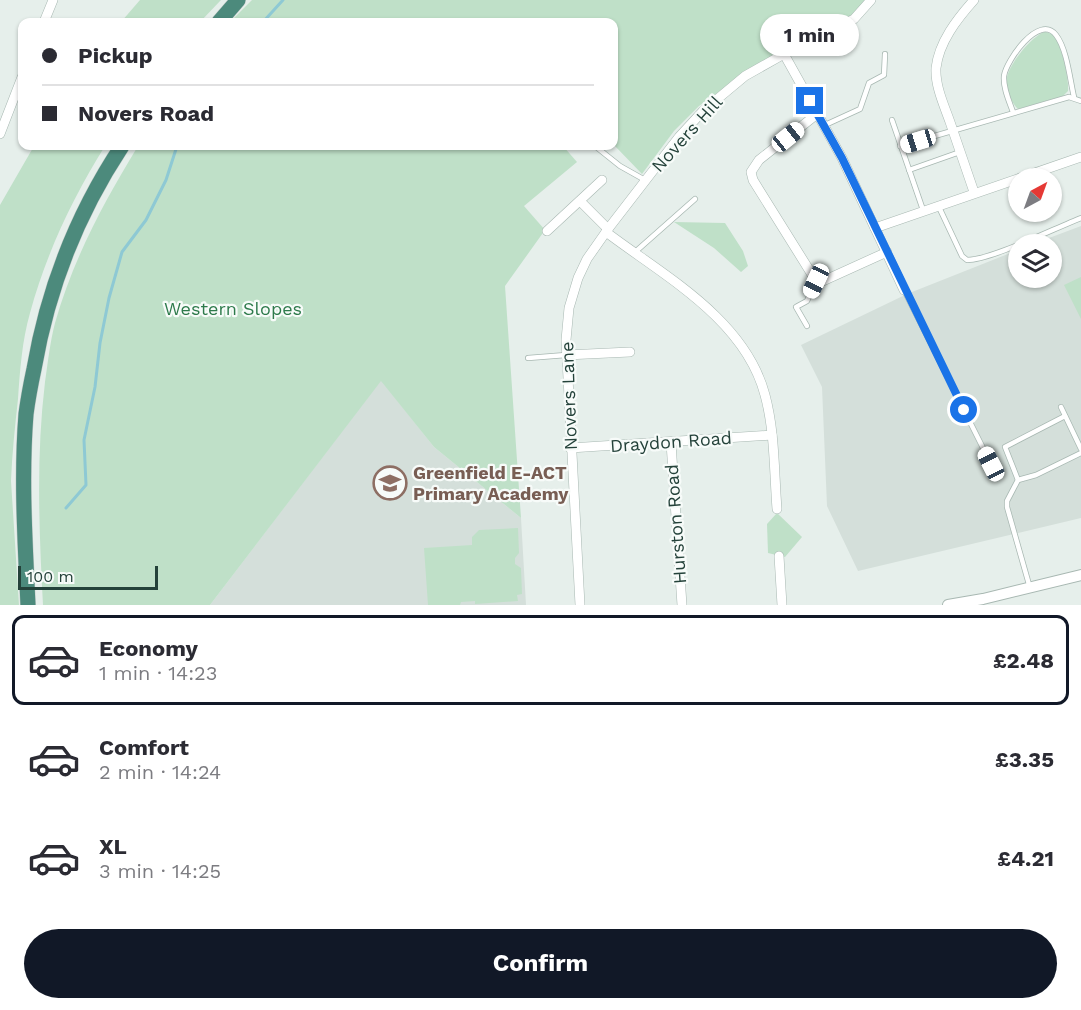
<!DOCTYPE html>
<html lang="en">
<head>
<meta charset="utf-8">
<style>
  body { margin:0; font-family:"Work Sans",sans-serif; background:#f7f7f7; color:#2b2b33; height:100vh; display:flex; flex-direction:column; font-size:22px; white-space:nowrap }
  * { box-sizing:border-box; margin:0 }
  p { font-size:20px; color:#7c7c81 }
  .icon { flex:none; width:33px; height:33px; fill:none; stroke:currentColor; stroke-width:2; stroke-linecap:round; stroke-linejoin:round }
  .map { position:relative; height:605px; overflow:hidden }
  .panel { display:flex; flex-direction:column; background:#fff; flex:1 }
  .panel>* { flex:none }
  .top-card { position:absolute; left:18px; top:18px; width:600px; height:132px; border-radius:12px; box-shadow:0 2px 4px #0004; display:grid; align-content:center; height:132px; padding:0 24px; background:#fff }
  .needle { width:39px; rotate:41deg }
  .tools { position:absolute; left:1008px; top:168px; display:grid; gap:12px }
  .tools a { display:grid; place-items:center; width:54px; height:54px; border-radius:50%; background:#fff; box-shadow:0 2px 4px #0004; font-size:30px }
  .scale { position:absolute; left:18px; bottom:15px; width:140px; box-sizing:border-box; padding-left:6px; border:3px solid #24423a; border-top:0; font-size:16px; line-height:21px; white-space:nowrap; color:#24423a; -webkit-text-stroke:4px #f7fbf9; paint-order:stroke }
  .end { position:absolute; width:27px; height:27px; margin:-14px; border:8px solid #1a73e8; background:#fff; box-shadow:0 0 0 3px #fff }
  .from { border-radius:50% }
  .bubble { position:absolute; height:42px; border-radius:21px; background:#fff; box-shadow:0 2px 4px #0004; font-size:20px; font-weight:700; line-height:42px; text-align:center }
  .car { position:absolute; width:18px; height:36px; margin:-18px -9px; border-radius:8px; box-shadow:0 0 4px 2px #0007; background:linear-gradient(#fff 24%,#345 0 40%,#fff 0 76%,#345 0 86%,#fff 0) }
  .top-card b { display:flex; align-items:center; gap:21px; height:57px; font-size:22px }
  .top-card b+b { border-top:2px solid #e1e1e2 }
  .top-card i { width:15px; height:15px; background:#2b2b33 }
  ul { padding:10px 0 0; list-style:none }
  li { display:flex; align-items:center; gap:18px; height:90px; margin:0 12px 9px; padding:0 12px; border:3px solid transparent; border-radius:12px }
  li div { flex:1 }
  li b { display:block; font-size:22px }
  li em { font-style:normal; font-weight:700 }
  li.selected { border-color:#111827 }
  li>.icon { width:54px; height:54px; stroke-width:1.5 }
  .primary-button { display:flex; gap:12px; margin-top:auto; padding:12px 24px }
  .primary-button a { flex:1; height:69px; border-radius:36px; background:#111827; color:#fff; font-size:24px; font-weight:700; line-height:69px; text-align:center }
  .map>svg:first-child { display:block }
  .built { fill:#d4dfda }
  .green { fill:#bfe0c8 }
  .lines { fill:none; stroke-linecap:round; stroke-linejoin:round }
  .stream { stroke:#8ec9d4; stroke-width:3 }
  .service-casing { stroke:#a8b8b2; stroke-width:6 }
  .minor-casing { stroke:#a8b8b2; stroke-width:10 }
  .tertiary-casing { stroke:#a8b8b2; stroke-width:12 }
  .trunk-casing { stroke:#c2cac8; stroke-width:16 }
  .service { stroke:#fff; stroke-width:4.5 }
  .minor { stroke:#fff; stroke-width:9 }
  .tertiary { stroke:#fff; stroke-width:10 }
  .trunk { stroke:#4c8a7c; stroke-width:15 }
  .route { stroke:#1a73e8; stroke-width:8 }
  .labels { text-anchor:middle; stroke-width:4.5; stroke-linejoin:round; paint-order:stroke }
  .street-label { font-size:18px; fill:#24423a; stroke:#f7fbf9 }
  .park-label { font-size:18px; fill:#2d7a4b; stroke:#f7fbf9 }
  .education-label { font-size:18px; font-weight:bold; fill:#785e54; stroke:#f7fbf9; text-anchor:start }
</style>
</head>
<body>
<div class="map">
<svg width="1081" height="605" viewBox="0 0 1081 605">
  <rect width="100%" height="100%" fill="#e6efeb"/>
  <g class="built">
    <path d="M1081 226V518L858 571 827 506 822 387 801 345 907 294 1018 250V278H1052V244H1033Z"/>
    <path d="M381 380 434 447 521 518 526 605H210Z"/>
  </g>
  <g class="green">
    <path d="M140 0H221L200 22H121Z"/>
    <path d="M252 0H867L851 17 835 27 782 49 742 75 699 106 674 131 642 174 614 145V22H230Z"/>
    <path d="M1044 32C1049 32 1053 34 1056 39 1062 49 1069 79 1068 91L1063 96 1018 109C1011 103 1005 87 1007 77 1010 63 1031 37 1044 32Z"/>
    <path d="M34 146H105C73 197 46 254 30 313 22 341 20 370 18 399 15 426 12 454 11 481L19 605H0V205Z"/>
    <path d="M138 146H563L577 162 524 206 545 230 505 286 521 518 434 447 381 381 210 605H43C39 530 36 456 45 382 48 362 50 342 55 323 73 259 104 202 138 146Z"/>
    <path d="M674 222 725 223 743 251 748 266 741 272 714 248Z"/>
    <path d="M1081 277V319L1064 285Z"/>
    <path d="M777 513 802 537 785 557 768 553 767 524Z"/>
    <path d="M518 528 519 553 515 558V564L521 568 522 594 517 595 518 601 475 604V601L461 602 460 605H428L424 548 472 545V537L479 530Z"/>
  </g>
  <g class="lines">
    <g class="stream">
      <path d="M263 22 283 0"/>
      <path d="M66 508 86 485 84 440 95 387 100 343 109 298 122 252 146 220 166 180 177 146"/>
    </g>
    <g class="service-casing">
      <g id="service">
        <path d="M1013 112C1009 101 1003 88 1004 76 1006 61 1039 13 1056 35 1067 49 1070 80 1074 97"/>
        <path d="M892 120 923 210"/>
        <path d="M825 125 860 109 869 83 884 75 885 54"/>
        <path d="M595 146 620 166 645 180"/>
        <path d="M900 146 1069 97 1081 101"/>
        <path d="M909 170 960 152"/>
        <path d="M938 205 962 256 967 260C991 260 1055 228 1081 218"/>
        <path d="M634 253 695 199"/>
        <path d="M904 290 991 464"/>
        <path d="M807 326 796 307 807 301 816 281"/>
        <path d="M528 358 566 355"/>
        <path d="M1061 407 1081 449"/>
        <path d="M1018 480 1036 475 1081 453"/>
        <path d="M1030 588 1007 507V501L1018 480 1005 447 1065 416"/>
      </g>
    </g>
    <g class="minor-casing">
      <g id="minor">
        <path d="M44 22 53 0"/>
        <path d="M784 54 842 158 904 290"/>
        <path d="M817 114 759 160 751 172 753 180 816 281H823L887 252"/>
        <path d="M0 134 22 77"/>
        <path d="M974 192C966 169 958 145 950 122 944 105 935 86 936 68 939 42 957 19 974 0"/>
        <path d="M580 201 608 229"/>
        <path d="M875 228 1081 157"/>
        <path d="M547 231 602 180"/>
        <path d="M606 232C664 276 745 319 765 395 775 432 774 471 777 509"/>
        <path d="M566 355 630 352"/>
        <path d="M671 443 682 605"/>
        <path d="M570 448 772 435"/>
        <path d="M779 556 782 605"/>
        <path d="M580 605 566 340 569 308 578 278 587 259 608 229 679 137 703 111 745 76 784 54 854 19 871 0"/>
      </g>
    </g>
    <g class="tertiary-casing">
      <path id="tertiary" d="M948 605 983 599 1081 575"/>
    </g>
    <g class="trunk-casing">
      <g id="trunk">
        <path d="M219 22 238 0"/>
        <path d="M28 605C25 541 21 477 26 414 28 399 31 383 34 369 48 288 77 214 122 146"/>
      </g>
    </g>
    <use href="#service" class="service"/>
    <use href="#minor" class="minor"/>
    <use href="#tertiary" class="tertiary"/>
    <use href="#trunk" class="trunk"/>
  </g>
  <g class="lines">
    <path class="route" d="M810 101 842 158 964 410"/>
  </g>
  <defs>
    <g id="school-ring" transform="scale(1.725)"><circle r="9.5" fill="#f7fbf9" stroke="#8d6e63" stroke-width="1.5"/><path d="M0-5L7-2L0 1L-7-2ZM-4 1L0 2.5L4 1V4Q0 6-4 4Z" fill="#8d6e63"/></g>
  </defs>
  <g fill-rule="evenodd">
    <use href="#school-ring" x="390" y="483"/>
  </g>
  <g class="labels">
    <g class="street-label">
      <text transform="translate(687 134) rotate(-48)" y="6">Novers Hill</text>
      <text transform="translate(569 396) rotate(-92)" y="6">Novers Lane</text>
      <text transform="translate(671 442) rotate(-4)" y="6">Draydon Road</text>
      <text transform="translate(676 524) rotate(-94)" y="6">Hurston Road</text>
    </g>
    <g class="park-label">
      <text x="233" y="315">Western Slopes</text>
    </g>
    <g class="education-label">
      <text x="413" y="479">Greenfield E-ACT<tspan x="413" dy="21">Primary Academy</tspan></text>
    </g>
  </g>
</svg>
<div class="tools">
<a><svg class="needle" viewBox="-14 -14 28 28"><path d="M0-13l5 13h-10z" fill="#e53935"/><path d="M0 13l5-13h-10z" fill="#7c7c81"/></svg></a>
<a><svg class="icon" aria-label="layers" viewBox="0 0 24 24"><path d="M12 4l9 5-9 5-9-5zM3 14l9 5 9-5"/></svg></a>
</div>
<div class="scale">100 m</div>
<i class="end from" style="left:964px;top:410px"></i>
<i class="end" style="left:810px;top:101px"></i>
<div class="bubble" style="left:760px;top:14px;width:99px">1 min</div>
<i class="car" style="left:788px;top:137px;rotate:51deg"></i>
<i class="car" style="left:918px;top:141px;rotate:253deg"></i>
<i class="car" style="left:816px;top:281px;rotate:205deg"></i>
<i class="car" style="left:991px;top:464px;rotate:333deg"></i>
<div class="top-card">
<b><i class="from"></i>Pickup</b>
<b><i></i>Novers Road</b>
</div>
</div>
<section class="panel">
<ul>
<li class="selected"><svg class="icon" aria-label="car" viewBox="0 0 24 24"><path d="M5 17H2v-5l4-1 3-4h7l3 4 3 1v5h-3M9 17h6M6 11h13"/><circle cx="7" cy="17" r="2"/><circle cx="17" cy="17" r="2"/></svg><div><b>Economy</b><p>1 min · 14:23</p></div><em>£2.48</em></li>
<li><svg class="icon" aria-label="car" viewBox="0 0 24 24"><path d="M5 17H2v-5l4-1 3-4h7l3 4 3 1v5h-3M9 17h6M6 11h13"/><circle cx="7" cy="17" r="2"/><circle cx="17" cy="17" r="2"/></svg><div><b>Comfort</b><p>2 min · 14:24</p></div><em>£3.35</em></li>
<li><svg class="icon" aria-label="car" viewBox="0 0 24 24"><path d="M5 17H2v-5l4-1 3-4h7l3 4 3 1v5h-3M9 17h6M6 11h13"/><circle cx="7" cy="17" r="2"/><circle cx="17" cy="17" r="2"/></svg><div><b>XL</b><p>3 min · 14:25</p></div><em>£4.21</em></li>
</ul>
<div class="primary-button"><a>Confirm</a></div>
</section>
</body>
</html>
